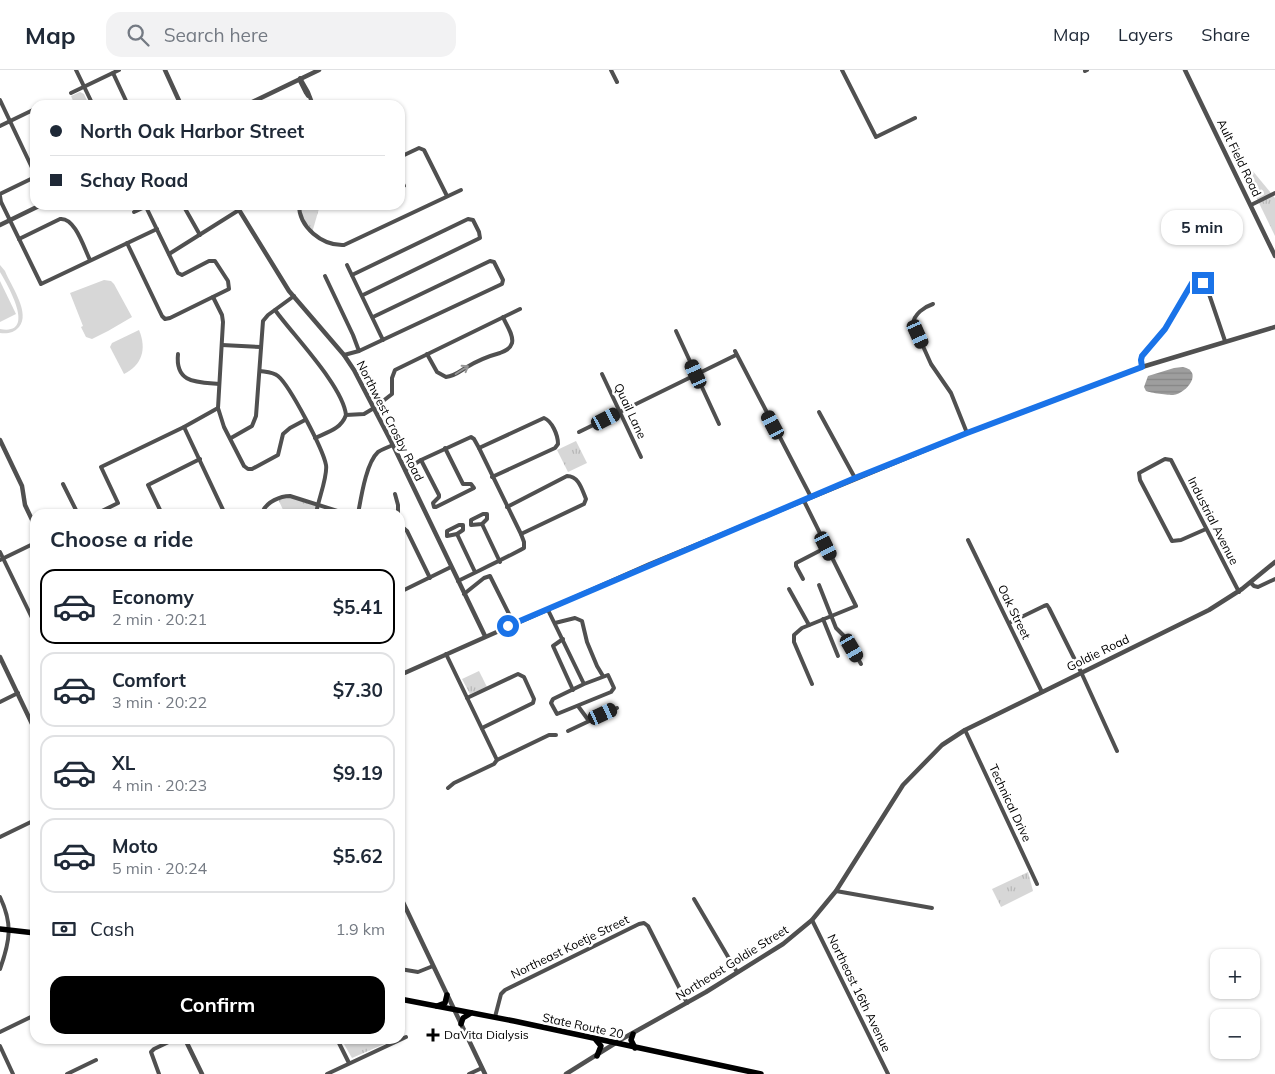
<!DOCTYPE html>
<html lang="en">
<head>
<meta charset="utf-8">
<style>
  body { margin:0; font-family:Mulish,sans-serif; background:#f2f2f3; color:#1f2937; height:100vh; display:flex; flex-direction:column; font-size:19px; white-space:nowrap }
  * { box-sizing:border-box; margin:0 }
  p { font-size:16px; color:#747a83 }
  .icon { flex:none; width:28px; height:28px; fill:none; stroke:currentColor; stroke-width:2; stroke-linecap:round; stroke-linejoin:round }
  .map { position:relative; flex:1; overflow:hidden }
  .panel { position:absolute; left:30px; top:439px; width:375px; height:535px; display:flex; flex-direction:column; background:#fff; border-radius:15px; box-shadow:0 1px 4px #0004 }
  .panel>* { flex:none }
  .banner { position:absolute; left:30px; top:30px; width:375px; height:110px; border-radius:15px; box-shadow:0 1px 4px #0004; display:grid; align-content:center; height:110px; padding:0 20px; background:#fff }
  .tools { position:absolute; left:1210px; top:879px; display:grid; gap:10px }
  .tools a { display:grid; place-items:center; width:50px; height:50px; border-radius:10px; background:#fff; box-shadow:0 1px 4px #0004; font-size:25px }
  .end { position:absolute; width:22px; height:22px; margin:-11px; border:6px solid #1a73e8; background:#fff; box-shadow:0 0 0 2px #fff }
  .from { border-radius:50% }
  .bubble { position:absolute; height:35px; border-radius:15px; background:#fff; box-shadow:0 1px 4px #0004; font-size:16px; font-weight:700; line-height:35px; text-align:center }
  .car { position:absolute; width:15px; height:30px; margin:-15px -8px; border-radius:6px; box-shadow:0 0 4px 1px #0007; background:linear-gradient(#222 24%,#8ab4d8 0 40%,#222 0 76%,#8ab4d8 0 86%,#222 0) }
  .banner b { display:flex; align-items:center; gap:18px; height:48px; font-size:19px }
  .banner b+b { border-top:1px solid #e0e1e3 }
  .banner i { width:12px; height:12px; background:#1f2937 }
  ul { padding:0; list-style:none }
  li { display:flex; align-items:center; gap:15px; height:75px; margin:0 10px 8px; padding:0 10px; border:2px solid #e0e1e3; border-radius:15px }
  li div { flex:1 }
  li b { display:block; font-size:19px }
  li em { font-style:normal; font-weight:700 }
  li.current { border-color:#000 }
  li>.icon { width:45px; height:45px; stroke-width:1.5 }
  h2 { padding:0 20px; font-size:22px; line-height:60px }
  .pay { display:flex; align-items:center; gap:12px; height:55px; padding:0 20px; font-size:19px }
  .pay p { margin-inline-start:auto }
  .action { display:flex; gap:10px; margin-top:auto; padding:10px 20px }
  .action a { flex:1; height:58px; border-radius:15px; background:#000; color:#fff; font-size:20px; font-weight:700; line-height:58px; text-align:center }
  header { display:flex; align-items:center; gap:30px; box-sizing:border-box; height:70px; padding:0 25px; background:#fff; border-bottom:1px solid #e0e1e3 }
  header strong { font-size:24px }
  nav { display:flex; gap:28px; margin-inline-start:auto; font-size:18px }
  .search { width:350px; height:45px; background:#f2f2f3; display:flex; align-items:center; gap:12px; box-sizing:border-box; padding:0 18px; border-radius:15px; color:#747a83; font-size:19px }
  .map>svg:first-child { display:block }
  .grass { fill:#d7d7d7 }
  .park { fill:url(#park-tufts) }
  .water { fill:url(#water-rules) }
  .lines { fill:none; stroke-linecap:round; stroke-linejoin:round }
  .minor { stroke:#505050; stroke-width:4 }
  .tertiary { stroke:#505050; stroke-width:4.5 }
  .primary { stroke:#000; stroke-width:5.5 }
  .oneway { stroke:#969696 }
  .route { stroke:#1a73e8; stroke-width:6 }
  .poi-dot { fill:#000; stroke:#fff; stroke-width:2 }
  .labels { text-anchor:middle; stroke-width:5; stroke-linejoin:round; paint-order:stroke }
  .street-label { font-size:12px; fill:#000; stroke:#fff }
  .poi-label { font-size:12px; fill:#000; stroke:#fff; text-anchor:start }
</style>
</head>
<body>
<header>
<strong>Map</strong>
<div class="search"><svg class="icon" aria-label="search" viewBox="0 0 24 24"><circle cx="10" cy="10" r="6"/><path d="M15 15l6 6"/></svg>Search here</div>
<nav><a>Map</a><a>Layers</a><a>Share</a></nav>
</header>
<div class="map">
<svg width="1275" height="1004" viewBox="0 0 1275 1004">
  <defs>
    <pattern id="park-tufts" width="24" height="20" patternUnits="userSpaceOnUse" patternTransform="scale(1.25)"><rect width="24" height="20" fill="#d7d7d7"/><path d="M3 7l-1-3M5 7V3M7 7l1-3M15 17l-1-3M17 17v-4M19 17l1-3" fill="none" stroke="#b7b7b7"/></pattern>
    <pattern id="water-rules" width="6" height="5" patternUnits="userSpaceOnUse" patternTransform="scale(1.25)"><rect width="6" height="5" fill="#9e9e9e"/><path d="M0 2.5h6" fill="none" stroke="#868686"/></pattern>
  </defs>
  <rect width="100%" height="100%" fill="#fff"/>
  <g class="grass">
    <path d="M0 195 5 201C11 216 31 243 19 257 14 263 7 264 0 263V259C38 266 7 214 0 202Z"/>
    <path d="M104 210 111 211 114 214 132 247 108 261 92 269 86 267 81 257 83 256 70 223Z"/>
    <path d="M0 211 16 244 0 252Z"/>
    <path d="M139 260C147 279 142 295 124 304L110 277 112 273Z"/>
  </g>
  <g class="park">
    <path d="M80 22 84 24 89 35H75L71 26Z"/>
    <path d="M1242 88 1275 128V166L1238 90Z"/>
    <path d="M299 135H320L312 163C305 156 300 145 299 135Z"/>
    <path d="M576 371 587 393 568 402 557 380Z"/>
    <path d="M284 426 317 435 316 444H285L278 429Z"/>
    <path d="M479 601 487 617 470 624 462 609Z"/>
    <path d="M1028 802 1033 821 1001 837 992 819Z"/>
    <path d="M341 969H396L352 988Z"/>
  </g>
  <path class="water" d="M1183 297C1203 301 1188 323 1173 325 1169 325 1150 323 1146 321L1144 317 1148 306 1174 298Z"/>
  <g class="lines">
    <g class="minor">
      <path d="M76 0 93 35"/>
      <path d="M611 0 617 12"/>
      <path d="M842 0 876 67 915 48"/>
      <path d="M1085 1 1087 0"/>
      <path d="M113 3 128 35"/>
      <path d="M300 8 308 22 313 35"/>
      <path d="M300 11 306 23 308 26"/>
      <path d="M71 23 119 0"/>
      <path d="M0 30 35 104"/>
      <path d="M42 35H43"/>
      <path d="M0 56 35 39"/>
      <path d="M400 87 419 78 424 80 447 126"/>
      <path d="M400 108 404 116"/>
      <path d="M0 124 35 107"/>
      <path d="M0 126 1 132 41 214 157 159"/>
      <path d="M183 135 200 165"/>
      <path d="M299 135C299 157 322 176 344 175L461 120"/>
      <path d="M1251 135 1275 123"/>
      <path d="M338 137 348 135"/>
      <path d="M134 142 147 136"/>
      <path d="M19 169 60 149C75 147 84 178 90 190"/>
      <path d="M127 173 162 246 165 249 170 248 229 219 228 211 215 191H209L182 205 178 203 147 139V135"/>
      <path d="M169 184 239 140"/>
      <path d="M347 195 383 270"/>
      <path d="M352 205 468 149 473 150 479 162 480 168 363 225"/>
      <path d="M325 206 353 265 359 281"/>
      <path d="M213 227 222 245 223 252 218 338 224 357 244 396 248 399H252L278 385 283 364 290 358 305 350"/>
      <path d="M933 234C924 237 914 244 913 254L931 294 951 323 967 363"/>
      <path d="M275 240C293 265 343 316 346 345"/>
      <path d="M676 261 719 354"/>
      <path d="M222 275 261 277"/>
      <path d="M735 281 811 427"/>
      <path d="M178 284C175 313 196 312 219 314"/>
      <path d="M427 284 437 302 446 307C455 306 460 301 467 297 477 291 489 286 500 283 505 281 510 279 512 273 514 265 506 255 503 247"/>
      <path d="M344 285 359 281 502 214 503 210 494 192 490 191 373 247"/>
      <path d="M1142 297 1141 290 1142 286 1165 259 1192 213 1196 211 1201 212 1207 218 1225 271"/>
      <path d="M260 301C266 302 273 302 278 306 290 316 323 379 326 395 328 406 318 430 316 444"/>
      <path d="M602 304 641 387"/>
      <path d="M819 342 855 408"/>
      <path d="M184 357 225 444"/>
      <path d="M579 362 736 285"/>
      <path d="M231 368 252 356 256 346 263 251 268 245 294 226"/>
      <path d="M315 368C328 362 341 359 346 345L364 344 374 338 392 324V308L395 300 520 239"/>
      <path d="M479 378 544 348C552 351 558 365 558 374L555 378 492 407"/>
      <path d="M421 390 439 425V427L433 433 434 437H436L474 418 471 414H463L445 378"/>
      <path d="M405 400 421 390 471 367 474 369 479 378 521 464 524 472V478C502 490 480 500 458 511"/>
      <path d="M63 414 78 444"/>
      <path d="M395 424 398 435V444"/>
      <path d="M804 431 856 536 802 558 794 565V572L812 614"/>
      <path d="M507 437 567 406C579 406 582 420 586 429L584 434 521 464"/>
      <path d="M96 444 118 433 101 397 184 357 218 338"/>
      <path d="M162 444 148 415 200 389"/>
      <path d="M180 444 183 441"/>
      <path d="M264 444 263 441C267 432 280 426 290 426L347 444"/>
      <path d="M358 444C361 428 366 393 378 382 383 379 388 377 393 375"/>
      <path d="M483 444H487V449L482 454 471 455V450Z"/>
      <path d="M482 454 500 492"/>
      <path d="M400 455 407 461 430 508"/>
      <path d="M459 455H463V460L457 464 447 466V461Z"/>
      <path d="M1206 459 1181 470 1172 471 1140 410 1139 403 1165 389 1171 390 1239 522"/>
      <path d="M457 464 475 502"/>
      <path d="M968 470 1042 622"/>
      <path d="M0 482 35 554"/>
      <path d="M0 490 35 473"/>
      <path d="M803 509 796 496V493L827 477"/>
      <path d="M1251 513 1254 516 1258 517 1275 509"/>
      <path d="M819 515 836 558 846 568 861 594"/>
      <path d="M789 519 809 555"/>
      <path d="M400 522 451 497"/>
      <path d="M464 524 484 508 490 506 514 554"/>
      <path d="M548 540 584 614 608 605 614 618 611 622 557 644 551 633 553 629 584 614"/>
      <path d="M823 549 838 586"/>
      <path d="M555 553 575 548 582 551 587 572 597 596 603 606"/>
      <path d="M1009 553 1044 536 1047 535 1049 538 1081 602 1117 681"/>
      <path d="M563 569 553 576 573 620"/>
      <path d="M446 584 497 690"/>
      <path d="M467 628 518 604 524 607 534 629 533 633 482 658"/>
      <path d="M0 632 18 623"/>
      <path d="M578 636 589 651"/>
      <path d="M965 660 1037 814"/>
      <path d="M568 661 617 638"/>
      <path d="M448 718 454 713 494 694 497 690 549 665H556"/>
      <path d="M0 767 35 750"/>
      <path d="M836 821 932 838"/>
      <path d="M0 827C13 854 10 871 0 899"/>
      <path d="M694 829 737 902"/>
      <path d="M812 850 888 1004"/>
      <path d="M400 899 418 902 433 896"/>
      <path d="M495 947 501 924 505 920 639 854 644 853 648 856 687 933"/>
      <path d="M0 962 35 945"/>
      <path d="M337 969 349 993"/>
      <path d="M0 976 13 1004"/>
      <path d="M67 1004 96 990"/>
      <path d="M159 1004 151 982 154 979 175 969"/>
      <path d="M327 1004 406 967"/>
      <path d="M469 1004 482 998"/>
    </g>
    <g class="tertiary">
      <path d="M165 0 181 35"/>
      <path d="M1185 0 1275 186"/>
      <path d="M246 35 319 0"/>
      <path d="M236 135 289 221 344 285 354 300 393 375 485 566"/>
      <path d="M0 155 41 135"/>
      <path d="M0 370 22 416 25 435 35 456"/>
      <path d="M0 587 35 660"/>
      <path d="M400 605 650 494 967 363 1142 297 1275 257"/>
      <path d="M400 826 485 1004"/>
      <path d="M185 969 202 1004"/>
      <path d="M566 1004 622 969 706 922 783 874 812 850 836 821 903 715 942 675 965 660 1209 540 1242 519 1275 492"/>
    </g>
    <g class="primary">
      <path d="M0 859 35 863"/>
      <path d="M400 929 514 951 761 1004"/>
      <path d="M437 936 445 933 447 925"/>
      <path d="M461 954 463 948 471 943"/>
      <path d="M633 964 631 970 635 978"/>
      <path d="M596 970 601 976 597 986"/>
    </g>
  </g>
  <defs><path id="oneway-shaft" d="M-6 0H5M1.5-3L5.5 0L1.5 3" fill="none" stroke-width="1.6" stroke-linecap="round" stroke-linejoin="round" transform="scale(1.25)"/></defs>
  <use class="oneway" href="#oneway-shaft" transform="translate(462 300) rotate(-32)"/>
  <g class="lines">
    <path class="route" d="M508 556 855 408 967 363 1142 297 1141 290 1142 286 1165 259 1192 213 1199 211 1203 213"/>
  </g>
  <path class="poi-dot" d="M430.5 957.5h5v5h5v5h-5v5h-5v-5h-5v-5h5z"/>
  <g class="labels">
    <g class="street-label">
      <text transform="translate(1239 88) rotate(64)" y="4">Ault Field Road</text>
      <text transform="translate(630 341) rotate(65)" y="4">Quail Lane</text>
      <text transform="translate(390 351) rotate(63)" y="4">Northwest Crosby Road</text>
      <text transform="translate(1213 451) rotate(63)" y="4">Industrial Avenue</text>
      <text transform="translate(1014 542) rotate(64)" y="4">Oak Street</text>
      <text transform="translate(1098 583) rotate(-26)" y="4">Goldie Road</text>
      <text transform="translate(1010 733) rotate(65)" y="4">Technical Drive</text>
      <text transform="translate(570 877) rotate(-26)" y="4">Northeast Koetje Street</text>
      <text transform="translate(732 893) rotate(-32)" y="4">Northeast Goldie Street</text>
      <text transform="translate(859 923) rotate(64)" y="4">Northeast 16th Avenue</text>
      <text transform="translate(583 956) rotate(12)" y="4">State Route 20</text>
    </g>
    <g class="poi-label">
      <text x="444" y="969">DaVita Dialysis</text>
    </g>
  </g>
</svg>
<div class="tools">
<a>+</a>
<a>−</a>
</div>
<i class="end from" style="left:508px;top:556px"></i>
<i class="end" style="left:1203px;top:213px"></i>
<div class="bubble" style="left:1161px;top:140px;width:82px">5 min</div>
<i class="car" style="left:918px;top:264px;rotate:156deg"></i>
<i class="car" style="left:696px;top:304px;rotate:336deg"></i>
<i class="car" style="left:606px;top:349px;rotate:63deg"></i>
<i class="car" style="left:773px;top:355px;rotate:332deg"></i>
<i class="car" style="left:826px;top:476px;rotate:154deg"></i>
<i class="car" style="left:852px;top:578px;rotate:150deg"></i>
<i class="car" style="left:603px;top:644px;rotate:65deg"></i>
<div class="banner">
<b><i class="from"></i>North Oak Harbor Street</b>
<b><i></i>Schay Road</b>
</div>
<section class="panel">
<h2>Choose a ride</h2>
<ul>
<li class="current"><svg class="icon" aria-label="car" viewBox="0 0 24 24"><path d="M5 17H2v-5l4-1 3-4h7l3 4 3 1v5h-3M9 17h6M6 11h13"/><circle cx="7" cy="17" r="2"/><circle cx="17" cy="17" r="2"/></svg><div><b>Economy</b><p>2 min · 20:21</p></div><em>$5.41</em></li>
<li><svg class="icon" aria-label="car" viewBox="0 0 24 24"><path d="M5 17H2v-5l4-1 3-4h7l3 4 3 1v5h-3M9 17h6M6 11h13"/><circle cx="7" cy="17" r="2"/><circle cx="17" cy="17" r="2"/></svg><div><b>Comfort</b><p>3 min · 20:22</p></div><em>$7.30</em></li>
<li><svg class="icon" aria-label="car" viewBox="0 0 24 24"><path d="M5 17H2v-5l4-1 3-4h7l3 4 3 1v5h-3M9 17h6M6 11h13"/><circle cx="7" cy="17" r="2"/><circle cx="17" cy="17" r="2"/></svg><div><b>XL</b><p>4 min · 20:23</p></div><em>$9.19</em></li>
<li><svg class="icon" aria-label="car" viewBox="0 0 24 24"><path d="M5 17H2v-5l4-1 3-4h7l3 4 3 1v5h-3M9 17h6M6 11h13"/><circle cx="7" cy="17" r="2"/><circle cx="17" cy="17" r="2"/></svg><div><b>Moto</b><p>5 min · 20:24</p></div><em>$5.62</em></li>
</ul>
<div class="pay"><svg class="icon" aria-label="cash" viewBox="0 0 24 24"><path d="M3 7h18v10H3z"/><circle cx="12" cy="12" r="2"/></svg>Cash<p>1.9 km</p></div>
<div class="action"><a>Confirm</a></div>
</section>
</div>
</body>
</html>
